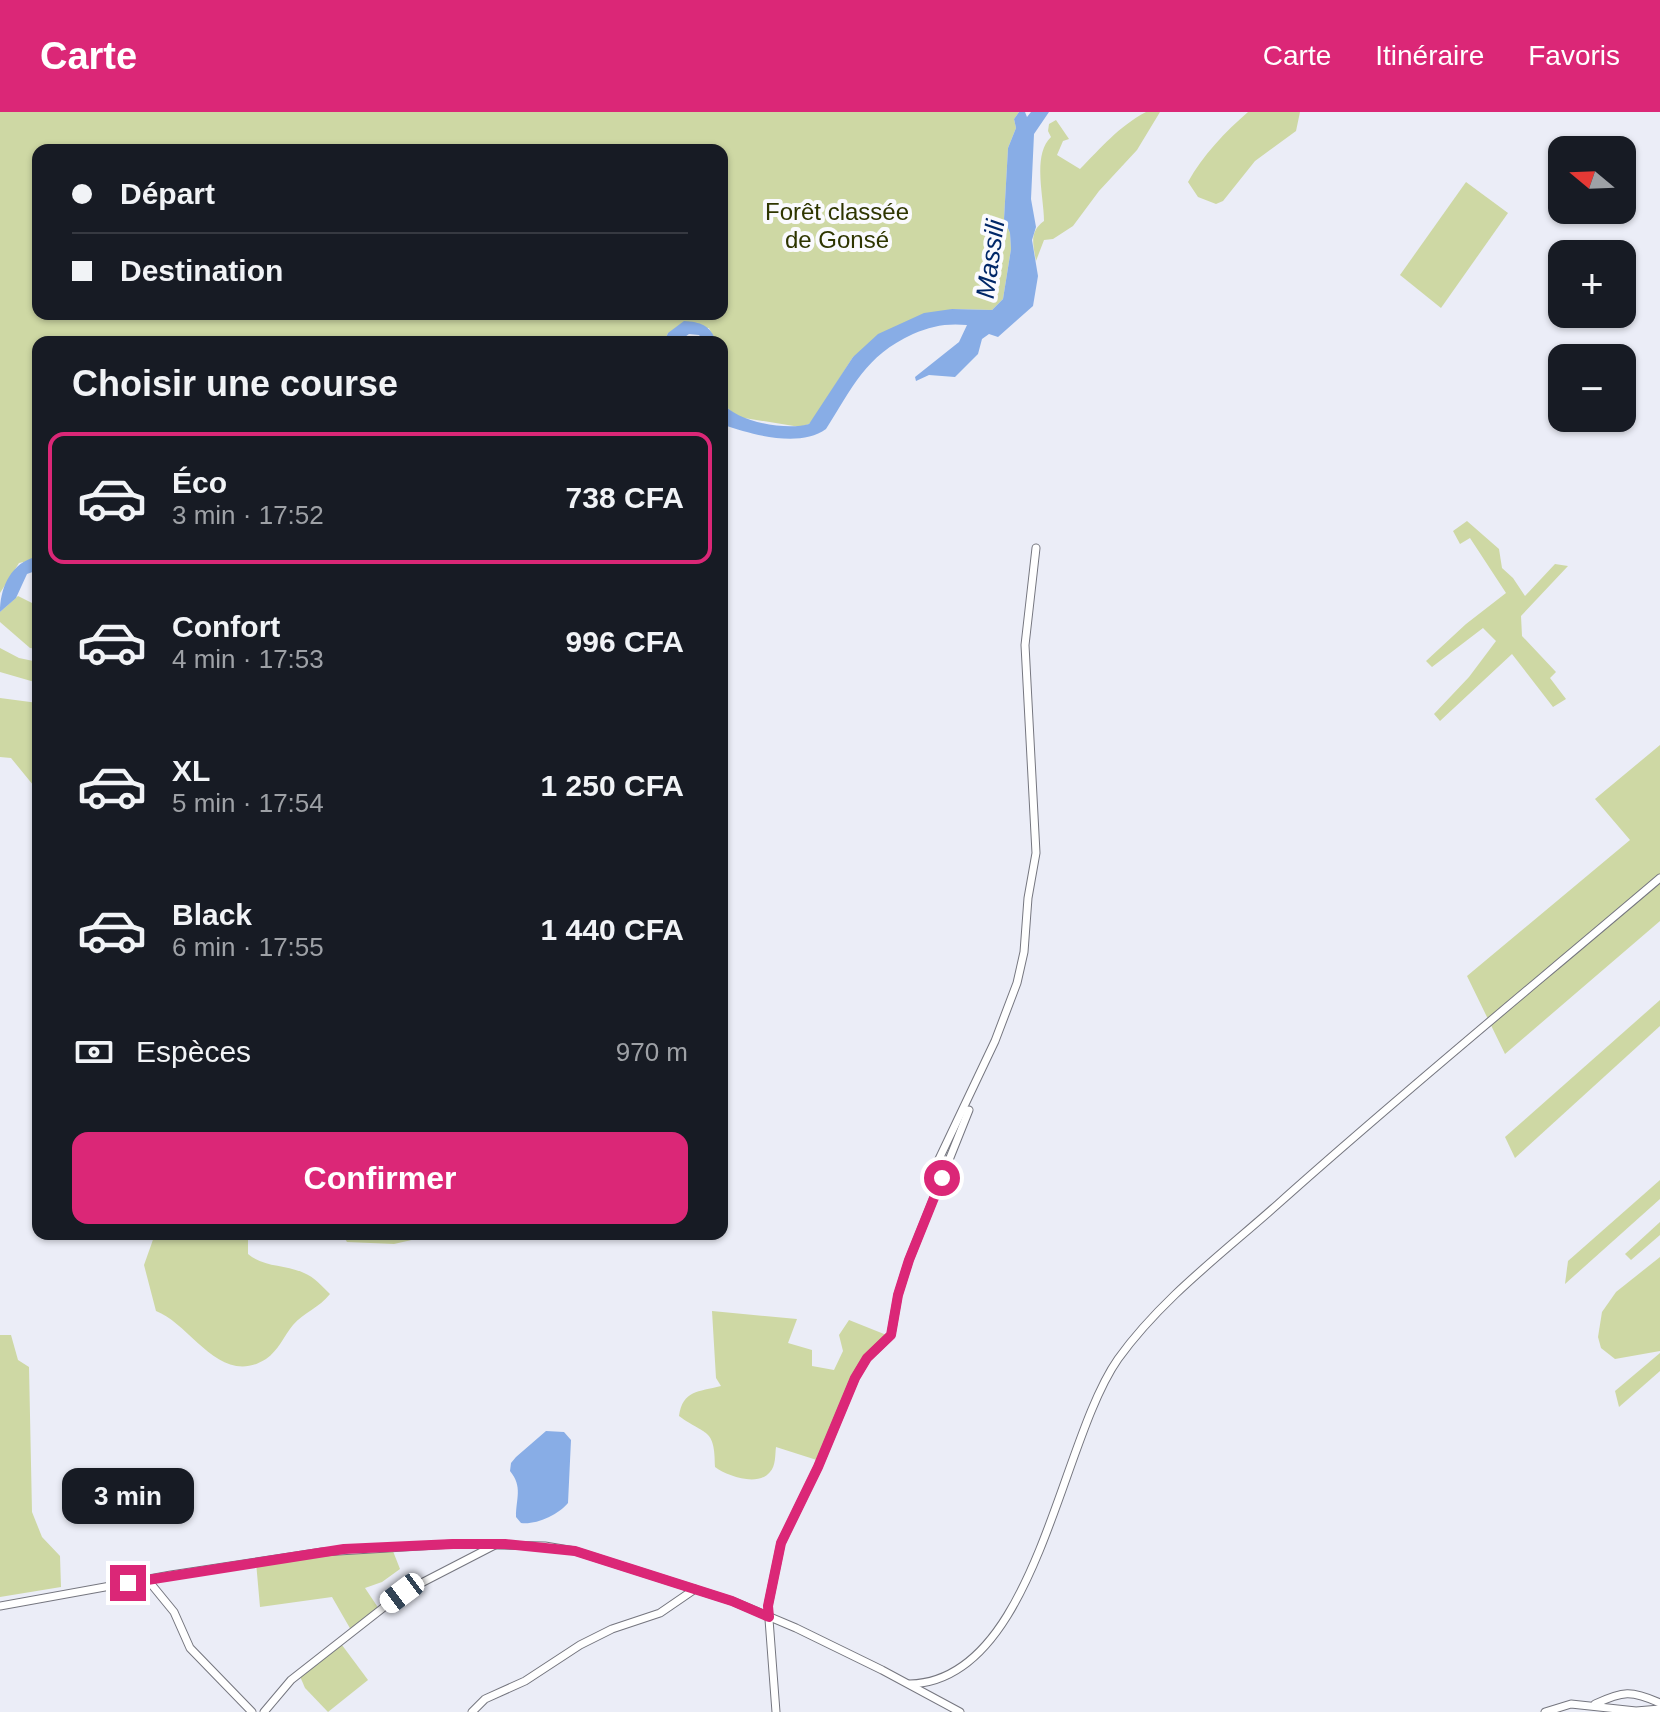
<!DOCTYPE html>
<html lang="fr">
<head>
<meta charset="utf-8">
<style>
  body { margin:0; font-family:Helvetica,sans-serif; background:#242831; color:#f1f3f6; height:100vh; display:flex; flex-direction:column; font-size:30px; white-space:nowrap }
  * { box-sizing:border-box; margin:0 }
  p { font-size:26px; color:#9ea1a6 }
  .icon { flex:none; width:44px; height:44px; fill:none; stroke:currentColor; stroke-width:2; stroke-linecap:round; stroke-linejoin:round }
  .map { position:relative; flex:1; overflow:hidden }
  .sheet { position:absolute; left:32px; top:224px; width:696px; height:904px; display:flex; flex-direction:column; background:#171b24; border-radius:16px; box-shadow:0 2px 6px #0004 }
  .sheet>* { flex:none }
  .guide { position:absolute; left:32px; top:32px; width:696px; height:176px; border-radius:16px; box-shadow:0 2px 6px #0004; display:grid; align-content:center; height:176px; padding:0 40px; background:#171b24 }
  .needle { width:52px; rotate:289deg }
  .controls { position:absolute; left:1548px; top:24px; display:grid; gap:16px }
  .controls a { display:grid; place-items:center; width:88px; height:88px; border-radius:16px; background:#171b24; box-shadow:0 2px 6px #0004; font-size:40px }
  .end { position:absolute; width:36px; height:36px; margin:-18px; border:10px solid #db2777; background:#fff; box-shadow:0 0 0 4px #fff }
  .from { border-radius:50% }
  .bubble { position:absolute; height:56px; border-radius:16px; background:#171b24; box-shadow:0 2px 6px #0004; font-size:26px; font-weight:800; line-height:56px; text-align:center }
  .car { position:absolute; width:24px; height:48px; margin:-24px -12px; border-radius:10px; box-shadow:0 0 6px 2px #0007; background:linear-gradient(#fff 24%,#345 0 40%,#fff 0 76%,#345 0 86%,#fff 0) }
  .guide b { display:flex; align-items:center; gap:28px; height:76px; font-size:30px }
  .guide b+b { border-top:2px solid #363941 }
  .guide i { width:20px; height:20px; background:#f1f3f6 }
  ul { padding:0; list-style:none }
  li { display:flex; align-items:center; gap:24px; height:132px; margin:0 16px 12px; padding:0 24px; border:4px solid transparent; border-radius:16px }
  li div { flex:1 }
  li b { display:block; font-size:30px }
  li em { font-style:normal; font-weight:800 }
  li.active { border-color:#db2777 }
  li>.icon { width:72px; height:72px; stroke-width:1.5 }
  h2 { padding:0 40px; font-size:36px; line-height:96px }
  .pay { display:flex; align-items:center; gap:20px; height:88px; padding:0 40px; font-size:30px }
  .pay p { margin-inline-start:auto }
  .primary-button { display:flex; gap:16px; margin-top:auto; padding:16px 40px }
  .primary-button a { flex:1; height:92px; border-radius:16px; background:#db2777; color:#fff; font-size:32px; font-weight:800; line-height:92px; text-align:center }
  header { display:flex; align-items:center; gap:48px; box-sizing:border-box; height:112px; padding:0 40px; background:#db2777; color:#fff }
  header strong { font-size:38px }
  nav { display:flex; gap:44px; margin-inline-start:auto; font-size:28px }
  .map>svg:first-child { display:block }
  .green { fill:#ced8a4; fill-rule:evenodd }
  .water { fill:#88ade6 }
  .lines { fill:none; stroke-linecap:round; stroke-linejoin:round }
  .street-casing { stroke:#75767f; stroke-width:9 }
  .street { stroke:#fff; stroke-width:7 }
  .route { stroke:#db2777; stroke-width:10 }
  .labels { text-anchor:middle; stroke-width:8; stroke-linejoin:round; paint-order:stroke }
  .park-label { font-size:24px; fill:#2e3500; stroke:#fafafe }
  .water-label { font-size:26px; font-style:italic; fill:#002768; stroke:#fafafe }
</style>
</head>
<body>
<header>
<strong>Carte</strong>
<nav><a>Carte</a><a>Itinéraire</a><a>Favoris</a></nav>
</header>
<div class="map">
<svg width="1660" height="1600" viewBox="0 0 1660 1600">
  <rect width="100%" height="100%" fill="#ebedf7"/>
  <g class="green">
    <path d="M0 0H1019L1014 7 1016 16 1008 36 1004 107 1010 121 1011 137 1003 187 992 198 952 197 853 245 815 305 809 312 800 315 738 305 724 293 722 230H716L709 216 668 221 664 230H38V447L19 451 0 481ZM38 38H722V202H38Z"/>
    <path d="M1146 0H1160L1137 38 1099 79 1073 114 1053 127 1044 128 1036 149C1033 132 1029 120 1044 109 1044 85 1032 43 1051 25L1048 19 1049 12 1056 8 1069 27 1063 29 1057 43 1080 57C1102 35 1118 15 1146 0Z"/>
    <path d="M1248 0H1300L1296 19 1255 49 1223 89 1216 92 1198 85 1188 70C1203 43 1225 20 1248 0Z"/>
    <path d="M1466 70 1508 101 1441 196 1400 163Z"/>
    <path d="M1467 409 1499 437 1502 456 1513 466 1525 484 1555 452 1568 454 1521 504 1522 524 1556 560 1550 566 1566 587 1553 595 1512 542 1440 609 1434 602 1469 565 1496 529 1483 516 1432 555 1426 549 1466 512 1506 481 1470 426 1460 432 1453 419Z"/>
    <path d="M18 484 38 494V537L30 536 0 510V500Z"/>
    <path d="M0 536 19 546 38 550V571L0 560Z"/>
    <path d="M0 586 38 591V679L11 646 0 645Z"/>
    <path d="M1660 633V809L1505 942 1467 864 1630 728 1595 687Z"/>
    <path d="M1660 888V914L1515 1046 1505 1025Z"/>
    <path d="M1660 1068V1087L1565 1172 1568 1149Z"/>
    <path d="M1660 1110V1123L1631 1148 1625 1142Z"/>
    <path d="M155 1122H248V1142C265 1156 285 1152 304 1161 314 1165 322 1174 330 1182 319 1196 304 1200 293 1213 284 1224 278 1239 266 1247 220 1276 191 1212 156 1199L144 1153Z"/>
    <path d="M342 1122H418L416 1127 394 1132 347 1130Z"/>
    <path d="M1660 1145V1239L1615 1247 1601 1236 1598 1225 1602 1200 1616 1180Z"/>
    <path d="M712 1199 797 1207 788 1231 812 1238V1254L834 1258 843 1239 839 1223 849 1208 889 1224C854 1259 841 1304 823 1350L776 1335C775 1342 776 1354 770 1360 758 1375 727 1364 715 1355 715 1315 706 1324 679 1304 683 1278 698 1280 721 1274L716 1266Z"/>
    <path d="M0 1223H11L18 1248 29 1255 32 1400 42 1425 60 1444 61 1475 0 1485Z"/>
    <path d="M1660 1241V1259L1619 1295 1615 1279Z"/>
    <path d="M391 1434 400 1457 382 1470 365 1476 379 1497 351 1518 332 1485 260 1495 256 1450Z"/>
    <path d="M339 1529 368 1568 328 1600 305 1576 299 1562Z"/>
  </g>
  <g class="water">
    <path d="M1019 0H1025L1027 5 1031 0H1049L1034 22 1031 87 1036 115 1032 128 1038 164 1033 194 998 225 989 222 982 227 978 242 955 265 929 263 916 269 915 265 959 230 967 213C947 211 931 214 913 222 865 244 853 275 826 317 800 336 753 323 724 313L722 290C735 310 787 319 809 312L853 245 878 222 924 201 952 197 992 198 1003 187 1011 137 1010 121 1004 107 1008 36 1016 16 1014 7Z"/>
    <path d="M684 209C700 210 711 213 716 230H705L699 223 689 222 678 230H664L668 221Z"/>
    <path d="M32 446 38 447V458L27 462 16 486 0 500C0 478 9 454 32 446Z"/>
    <path d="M546 1319 564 1320 571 1328 568 1391C558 1403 536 1413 521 1411L516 1405C516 1386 523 1375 510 1359L511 1351 516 1345Z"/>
  </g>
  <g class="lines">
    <g class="street-casing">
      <g id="street">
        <path d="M930 1066 995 929 1017 871 1024 840 1028 786 1036 741 1025 533 1036 436"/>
        <path d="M147 1467 174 1500 190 1536 252 1600"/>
        <path d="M0 1494 171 1463 322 1440 453 1432 545 1434 575 1439 732 1489 796 1516 882 1558 960 1600"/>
        <path d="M910 1572C1035 1569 1059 1331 1118 1247 1161 1187 1223 1141 1278 1092 1403 980 1533 874 1660 766"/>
        <path d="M1595 1592C1623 1579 1631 1578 1660 1591"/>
        <path d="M264 1600 291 1568 402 1481 495 1433"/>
        <path d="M472 1600 485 1587 525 1569 580 1533 612 1517 660 1501 695 1477"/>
        <path d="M776 1600 768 1494 781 1431 818 1355 855 1266 867 1246 891 1223 898 1183 909 1148 969 998"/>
        <path d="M1545 1600 1571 1592 1636 1599 1660 1597"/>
      </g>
    </g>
    <use href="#street" class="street"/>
  </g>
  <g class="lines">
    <path class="route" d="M128 1471 344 1437 453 1432H505L575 1439 732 1489 769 1505 768 1494 781 1431 818 1355 855 1266 867 1246 891 1223 898 1183 909 1148 942 1066"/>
  </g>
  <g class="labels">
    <g class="park-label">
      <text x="837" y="108">Forêt classée<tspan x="837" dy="28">de Gonsé</tspan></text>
    </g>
    <g class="water-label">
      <text transform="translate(990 147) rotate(-82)" y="9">Massili</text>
    </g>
  </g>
</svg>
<div class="controls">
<a><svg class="needle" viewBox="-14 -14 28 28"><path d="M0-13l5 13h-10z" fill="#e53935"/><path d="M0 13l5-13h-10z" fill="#9ea1a6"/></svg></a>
<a>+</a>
<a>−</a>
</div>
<i class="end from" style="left:942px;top:1066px"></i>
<i class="end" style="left:128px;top:1471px"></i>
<div class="bubble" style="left:62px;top:1356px;width:132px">3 min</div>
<i class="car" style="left:402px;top:1481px;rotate:233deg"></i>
<div class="guide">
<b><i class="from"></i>Départ</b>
<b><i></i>Destination</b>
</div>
<section class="sheet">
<h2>Choisir une course</h2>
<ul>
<li class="active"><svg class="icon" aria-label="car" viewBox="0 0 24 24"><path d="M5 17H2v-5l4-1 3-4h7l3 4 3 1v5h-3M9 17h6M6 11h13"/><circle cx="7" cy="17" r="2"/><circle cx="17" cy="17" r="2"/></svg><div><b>Éco</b><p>3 min · 17:52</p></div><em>738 CFA</em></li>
<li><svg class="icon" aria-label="car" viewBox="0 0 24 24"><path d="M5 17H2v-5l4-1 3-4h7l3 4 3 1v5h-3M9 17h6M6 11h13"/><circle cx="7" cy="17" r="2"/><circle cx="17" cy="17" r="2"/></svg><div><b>Confort</b><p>4 min · 17:53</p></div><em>996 CFA</em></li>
<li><svg class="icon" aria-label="car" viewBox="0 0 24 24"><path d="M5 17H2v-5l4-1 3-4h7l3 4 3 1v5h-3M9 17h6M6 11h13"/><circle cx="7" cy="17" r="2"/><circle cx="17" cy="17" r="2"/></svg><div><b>XL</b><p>5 min · 17:54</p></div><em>1 250 CFA</em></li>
<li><svg class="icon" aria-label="car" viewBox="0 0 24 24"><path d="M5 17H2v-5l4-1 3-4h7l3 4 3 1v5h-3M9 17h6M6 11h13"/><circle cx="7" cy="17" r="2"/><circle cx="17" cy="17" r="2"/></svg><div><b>Black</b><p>6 min · 17:55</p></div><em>1 440 CFA</em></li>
</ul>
<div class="pay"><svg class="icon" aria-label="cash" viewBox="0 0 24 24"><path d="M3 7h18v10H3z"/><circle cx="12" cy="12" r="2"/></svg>Espèces<p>970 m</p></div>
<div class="primary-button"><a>Confirmer</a></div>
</section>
</div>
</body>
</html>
